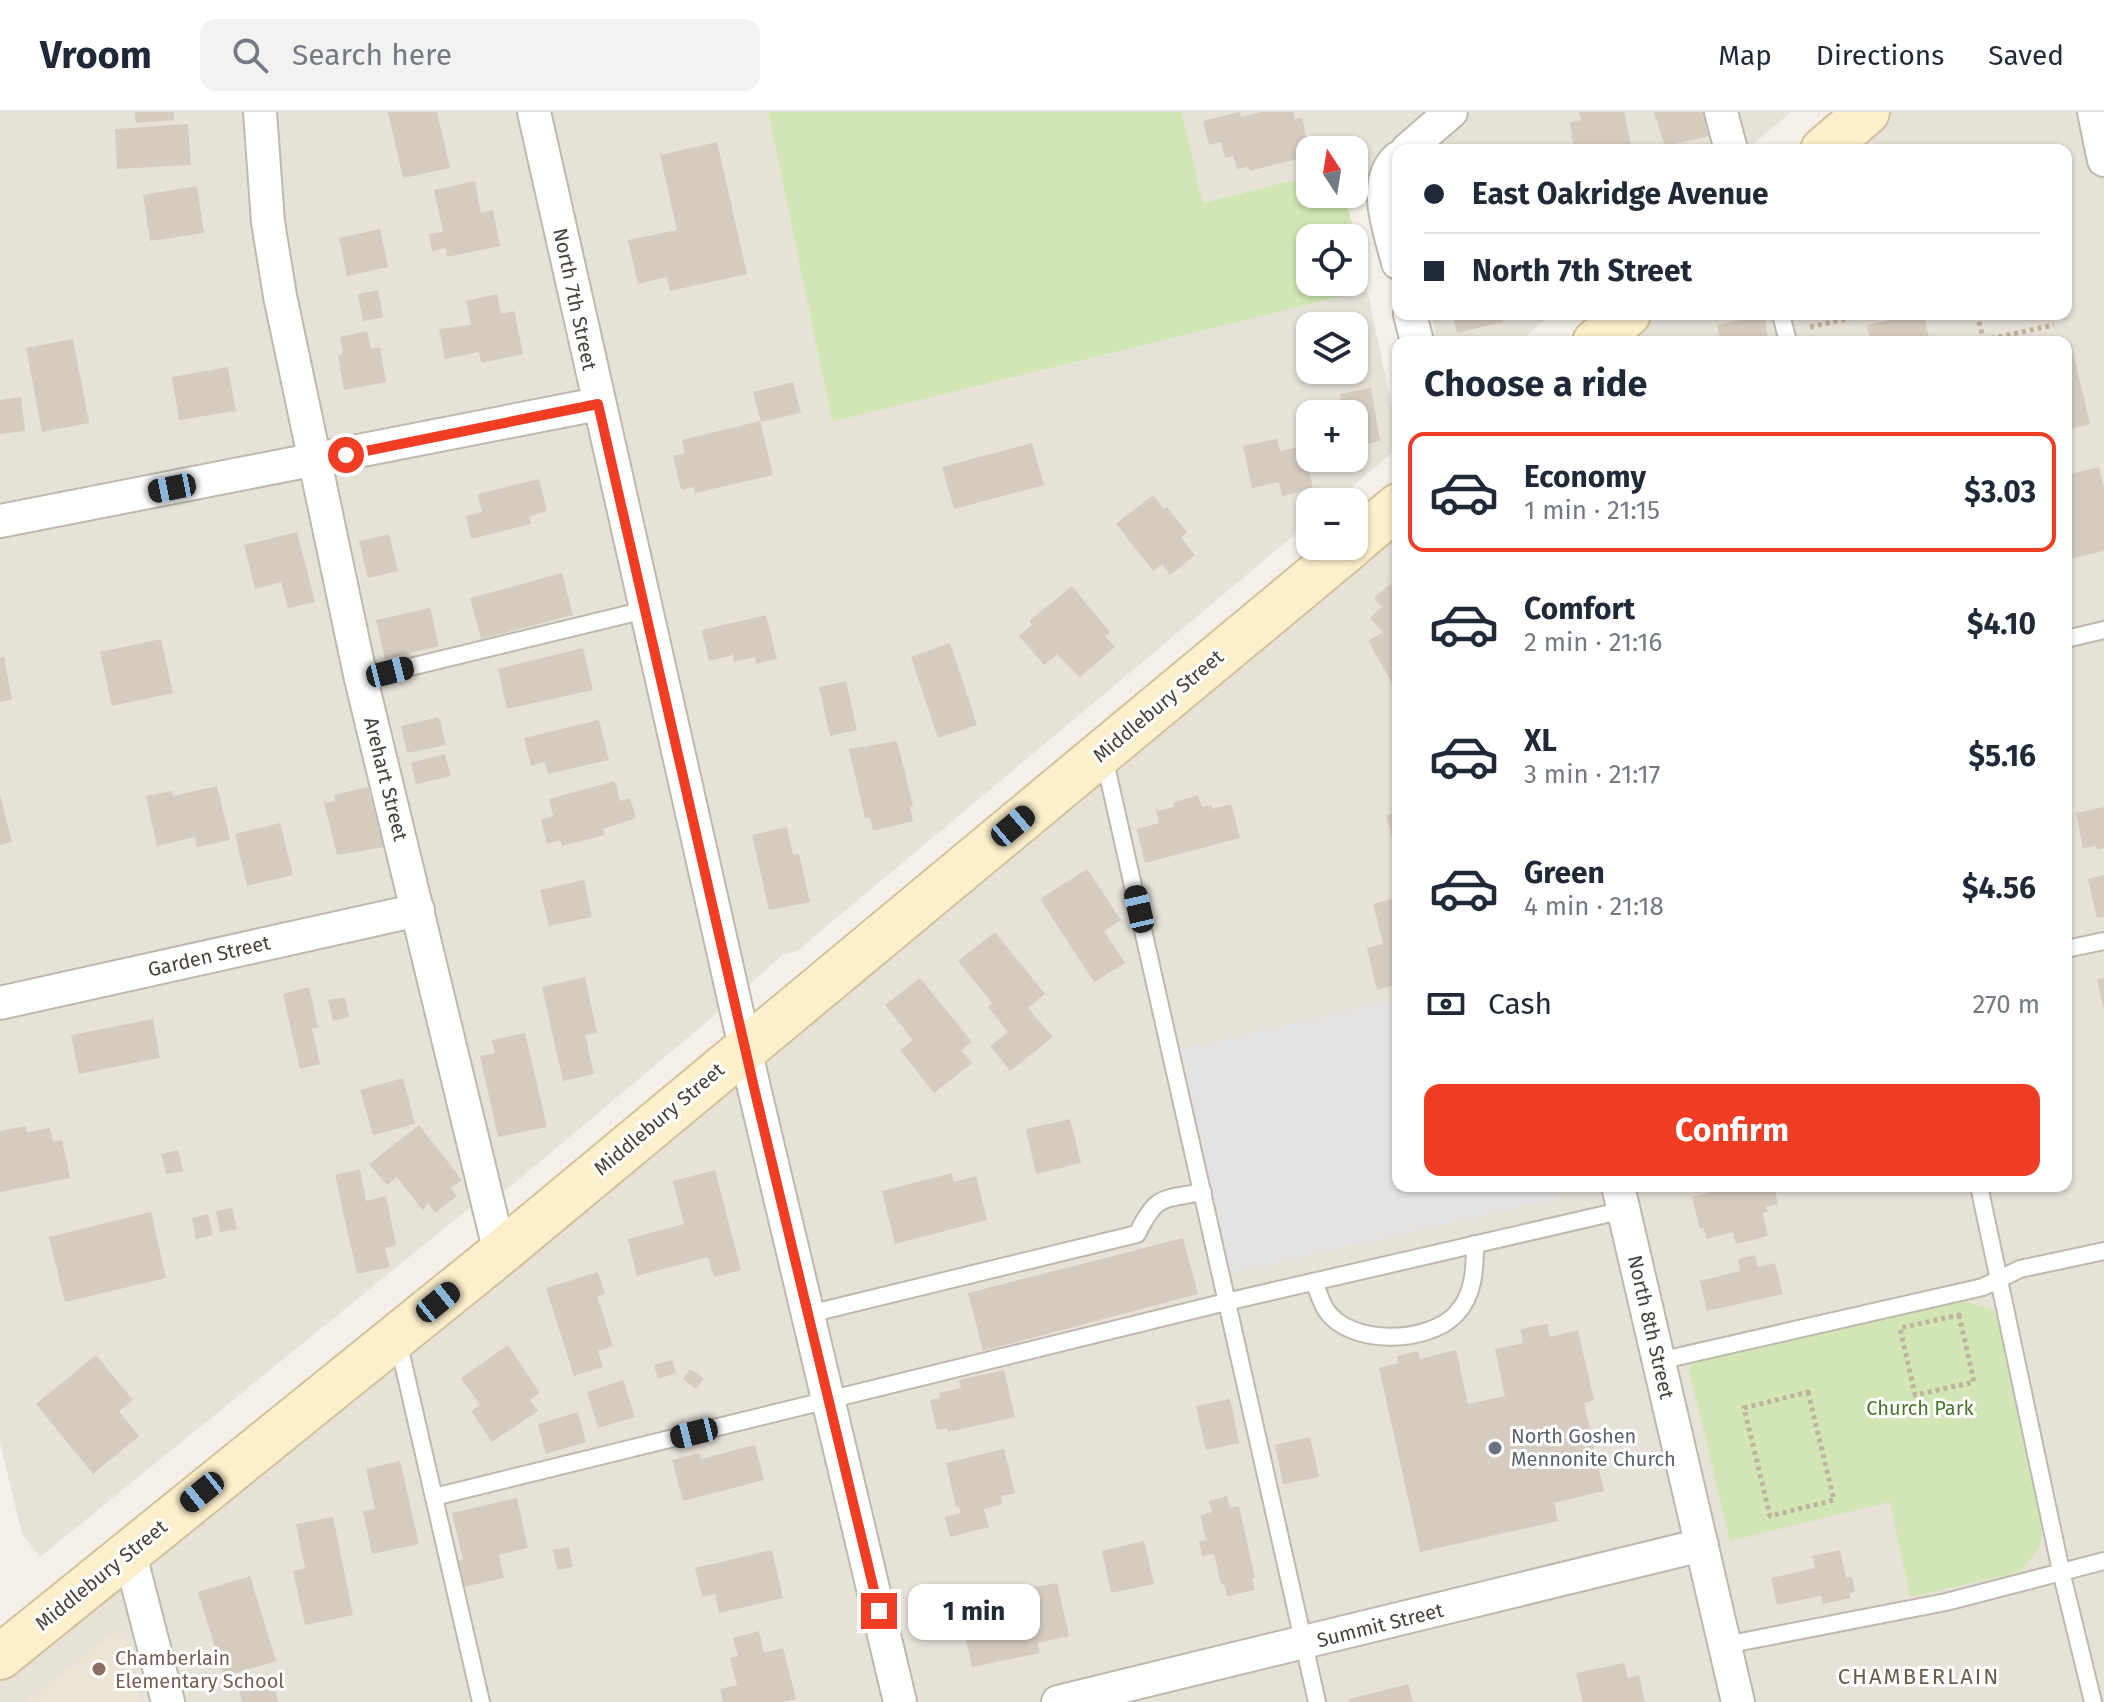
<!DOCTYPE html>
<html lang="en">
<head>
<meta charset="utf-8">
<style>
  body { margin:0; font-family:"Fira Sans",sans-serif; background:#f2f2f3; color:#1f2937; height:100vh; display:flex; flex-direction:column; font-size:30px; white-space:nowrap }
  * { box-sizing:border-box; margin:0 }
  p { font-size:26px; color:#747a83 }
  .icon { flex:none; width:44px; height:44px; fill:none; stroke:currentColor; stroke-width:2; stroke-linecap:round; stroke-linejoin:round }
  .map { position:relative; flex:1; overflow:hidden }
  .side { position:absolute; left:1392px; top:224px; width:680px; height:856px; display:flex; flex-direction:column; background:#fff; border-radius:16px; box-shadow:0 2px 6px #0004 }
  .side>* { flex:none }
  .guide { position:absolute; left:1392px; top:32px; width:680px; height:176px; border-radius:16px; box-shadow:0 2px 6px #0004; display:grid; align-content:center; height:176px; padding:0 32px; background:#fff }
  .needle { width:52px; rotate:348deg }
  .tools { position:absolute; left:1296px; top:24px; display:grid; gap:16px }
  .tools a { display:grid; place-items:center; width:72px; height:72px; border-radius:16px; background:#fff; box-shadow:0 2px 6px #0004; font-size:40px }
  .end { position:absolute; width:36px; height:36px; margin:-18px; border:10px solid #f03d24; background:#fff; box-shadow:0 0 0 4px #fff }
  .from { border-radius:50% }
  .bubble { position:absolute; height:56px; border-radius:16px; background:#fff; box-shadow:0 2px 6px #0004; font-size:26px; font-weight:700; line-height:56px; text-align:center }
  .car { position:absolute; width:24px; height:48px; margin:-24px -12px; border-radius:10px; box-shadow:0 0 6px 2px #0007; background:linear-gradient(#222 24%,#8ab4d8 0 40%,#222 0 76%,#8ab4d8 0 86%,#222 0) }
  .guide b { display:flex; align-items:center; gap:28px; height:76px; font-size:30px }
  .guide b+b { border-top:2px solid #e0e1e3 }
  .guide i { width:20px; height:20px; background:#1f2937 }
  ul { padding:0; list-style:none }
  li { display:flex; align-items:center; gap:24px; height:120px; margin:0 16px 12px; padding:0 16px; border:4px solid transparent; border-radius:16px }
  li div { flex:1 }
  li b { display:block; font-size:30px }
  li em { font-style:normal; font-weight:700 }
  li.on { border-color:#f03d24 }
  li>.icon { width:72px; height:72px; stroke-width:1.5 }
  h2 { padding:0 32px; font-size:36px; line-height:96px }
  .pay { display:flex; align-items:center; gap:20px; height:88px; padding:0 32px; font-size:30px }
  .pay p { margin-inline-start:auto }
  .primary-button { display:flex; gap:16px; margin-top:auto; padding:16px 32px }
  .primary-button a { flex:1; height:92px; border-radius:16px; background:#f03d24; color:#fff; font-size:32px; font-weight:700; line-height:92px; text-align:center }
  header { display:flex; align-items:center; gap:48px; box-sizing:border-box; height:112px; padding:0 40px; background:#fff; border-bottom:2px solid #e0e1e3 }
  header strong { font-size:38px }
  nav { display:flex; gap:44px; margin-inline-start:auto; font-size:28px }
  .search { width:560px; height:72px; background:#f2f2f3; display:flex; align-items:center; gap:20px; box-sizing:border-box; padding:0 28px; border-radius:16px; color:#747a83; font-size:30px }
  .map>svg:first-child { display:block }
  .residential { fill:#e7e2d8; fill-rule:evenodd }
  .education { fill:#ece5d4 }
  .green { fill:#d1e6b4; fill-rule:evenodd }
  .parking { fill:#e5e3e1 }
  .building { fill:#d5ccbf }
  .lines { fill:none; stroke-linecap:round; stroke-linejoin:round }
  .service-casing { stroke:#bfb8ac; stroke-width:20 }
  .minor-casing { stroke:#bfb8ac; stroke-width:36 }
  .secondary-casing { stroke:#d1c29b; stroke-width:48 }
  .path { stroke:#c0b39e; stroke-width:5; stroke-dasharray:4 4; stroke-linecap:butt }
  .service { stroke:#fff; stroke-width:16 }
  .minor { stroke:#fff; stroke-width:32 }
  .secondary { stroke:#fcefcb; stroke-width:44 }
  .route { stroke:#f03d24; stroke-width:10 }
  .worship-dot { fill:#6b7280; stroke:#fff; stroke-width:3 }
  .education-dot { fill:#8d6e63; stroke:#fff; stroke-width:3 }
  .labels { text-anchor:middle; stroke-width:6; stroke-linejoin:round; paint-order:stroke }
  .street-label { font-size:20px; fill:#474138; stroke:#fff }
  .park-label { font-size:20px; fill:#4b772d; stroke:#fff }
  .worship-label { font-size:20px; fill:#5b616d; stroke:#fff; text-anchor:start }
  .education-label { font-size:20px; fill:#785e54; stroke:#fff; text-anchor:start }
  .neighbourhood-label { font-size:22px; letter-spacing:2px; fill:#6a5e4f; stroke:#fff }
</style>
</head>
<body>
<header>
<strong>Vroom</strong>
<div class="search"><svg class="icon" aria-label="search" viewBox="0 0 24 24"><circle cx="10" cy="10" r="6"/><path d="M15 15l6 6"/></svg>Search here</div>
<nav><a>Map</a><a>Directions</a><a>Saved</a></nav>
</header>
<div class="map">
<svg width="2104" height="1590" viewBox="0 0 2104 1590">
  <rect width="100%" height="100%" fill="#f4f0e9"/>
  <g class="residential">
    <path d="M0 0H768L832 310 1367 178 1398 322V336L1334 390H1310V410L797 839 784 842 702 914 510 1075 467 1098 40 1445 22 1422 0 1331ZM1310 214H1354V258H1310ZM1310 302H1354V346H1310Z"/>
    <path d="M1182 0H1791L1746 38H1398V73L1354 61V38H1310V64L1203 91Z"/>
    <path d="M1867 0H2104V1590H0V1545L1398 394V1074H2066V230H1595L1628 202H2066V38H1823Z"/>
    <path d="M1431 202H1552L1519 230H1437Z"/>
  </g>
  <path class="education" d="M113 1520 124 1525 140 1590H27Z"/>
  <g class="green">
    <path d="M768 0H1182L1203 91 1310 64V82H1345L1367 178 832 310ZM1310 126H1354V170H1310Z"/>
    <path d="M1957 1187 1999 1200 2043 1403 2041 1434 2020 1460 1910 1485 1890 1390 1730 1429 1689 1258 1695 1248Z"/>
  </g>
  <path class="parking" d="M1398 887V1074H1562L1564 1085 1231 1161 1179 938Z"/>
  <g class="building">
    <path d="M135 0H174V8L136 11Z"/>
    <path d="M388 0H437L450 56 403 66Z"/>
    <path d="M1240 0 1241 5 1261 0H1293L1295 7 1302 5 1310 44 1249 59 1248 55 1237 57 1233 44 1225 46 1221 30 1209 33 1203 9Z"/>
    <path d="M1579 0H1624L1632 38H1574L1570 10 1581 8Z"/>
    <path d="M1654 0H1706L1709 10 1705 11 1709 24 1665 34Z"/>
    <path d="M188 12 191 53 117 57 115 17Z"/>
    <path d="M717 30 747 162 670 179 667 165 638 172 628 128 677 118 660 43Z"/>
    <path d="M475 69 481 101 493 98 500 134 447 145 446 136 432 139 429 122 443 120 434 78Z"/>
    <path d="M197 74 204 121 150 129 143 83Z"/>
    <path d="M380 117 388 155 347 164 339 126Z"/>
    <path d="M378 178 383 205 363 209 358 182Z"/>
    <path d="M497 182 501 202 514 199 523 242 481 251 479 240 445 247 439 217 471 213 466 189Z"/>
    <path d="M1453 202H1501L1503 210 1457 221Z"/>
    <path d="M1914 202H1924L1930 230H1871L1867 213Z"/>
    <path d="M1764 203 1769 230H1721L1717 213Z"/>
    <path d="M367 219 371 237 380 235 386 270 344 278 338 243 343 242 340 225Z"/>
    <path d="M73 227 89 311 42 320 26 236Z"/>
    <path d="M2071 232 2090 312 2066 318V233Z"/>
    <path d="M228 255 236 299 179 308 172 265Z"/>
    <path d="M793 270 801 301 761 310 753 280Z"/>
    <path d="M1371 276 1380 329 1357 334 1358 339H1354V302L1323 301 1343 297 1340 282Z"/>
    <path d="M21 285 25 319 0 322V288Z"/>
    <path d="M760 309 773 363 695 381 694 375 681 378 673 344 685 341 682 328Z"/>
    <path d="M1277 327 1280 339 1304 334 1313 377 1282 384 1279 370 1252 376 1243 334Z"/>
    <path d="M1032 331 1044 373 954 397 942 355Z"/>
    <path d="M2099 355 2104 376V439L2066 448V363Z"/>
    <path d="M539 367 547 399 530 404 531 412 471 427 466 404 482 400 478 382Z"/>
    <path d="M1153 383 1164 397 1167 395 1187 420 1181 425 1195 443 1170 463 1162 452 1153 459 1116 412Z"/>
    <path d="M297 420 315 490 288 496 281 470 255 477 244 433Z"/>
    <path d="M389 422 398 459 368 466 359 429Z"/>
    <path d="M562 461 573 503 481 527 470 486Z"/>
    <path d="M1395 468 1398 471V576L1396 578 1368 529 1383 520 1370 506 1382 495 1374 486Z"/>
    <path d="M1072 474 1110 520 1105 524 1115 535 1080 565 1057 542 1044 553 1019 524 1032 513 1029 509Z"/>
    <path d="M430 496 439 534 385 547 376 508Z"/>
    <path d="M766 503 777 547 756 552 755 545 734 550 733 543 709 549 702 518Z"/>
    <path d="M161 527 173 581 112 594 100 540Z"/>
    <path d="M950 531 977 613 938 626 911 545Z"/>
    <path d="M583 536 593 578 507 597 498 557Z"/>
    <path d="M4 545 12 588 0 590V546Z"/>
    <path d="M846 569 857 618 830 624 819 575Z"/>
    <path d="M439 605 446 633 407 641 401 614Z"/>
    <path d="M599 608 609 648 548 662 545 650 531 654 524 626Z"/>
    <path d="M897 629 913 694 910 695 913 709 873 719 870 705 865 706 849 637Z"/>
    <path d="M445 642 451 664 416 672 411 651Z"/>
    <path d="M615 669 620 689 630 686 636 706 603 717 605 723 562 734 560 728 547 732 541 708 553 704 549 687Z"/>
    <path d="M217 674 230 728 197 735 195 725 157 734 146 684 172 679 173 684Z"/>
    <path d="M368 675 384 735 337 743 324 691 335 689 334 683Z"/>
    <path d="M0 683 12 730 0 733Z"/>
    <path d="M1198 683 1202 695 1212 693V697L1231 692 1240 726 1145 751 1137 717 1159 711 1156 699 1174 695 1173 691Z"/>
    <path d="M2104 695V736L2097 738 2096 734 2083 736 2076 701Z"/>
    <path d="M1398 700V743H1397L1386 703Z"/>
    <path d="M280 711 293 763 247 774 235 722Z"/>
    <path d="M787 715 793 743 799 742 810 790 769 798 752 723Z"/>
    <path d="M1087 757 1121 808 1104 819 1125 851 1094 870 1040 787Z"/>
    <path d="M2104 763V805L2097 806 2088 767Z"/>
    <path d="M584 768 592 805 549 814 540 778Z"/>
    <path d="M1398 785V872L1377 878 1367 836 1383 832 1373 792Z"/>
    <path d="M995 820 1045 882 1028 896 1053 925 1010 959 990 934 1008 920 988 895 992 891 958 849Z"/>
    <path d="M585 865 597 921 585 923 594 962 563 969 542 875Z"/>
    <path d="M920 866 972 930 961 938 972 951 934 981 900 938 913 928 885 893Z"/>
    <path d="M2104 866V895H2103L2097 867Z"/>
    <path d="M309 875 318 915 312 917 320 952 300 957 283 882Z"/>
    <path d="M345 885 349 905 333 909 328 888Z"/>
    <path d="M153 907 160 946 79 962 71 923Z"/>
    <path d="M525 921 547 1015 498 1025 480 944 495 941 492 928Z"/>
    <path d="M403 966 415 1012 373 1023 360 978Z"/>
    <path d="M1070 1007 1081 1051 1036 1062 1026 1017Z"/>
    <path d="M419 1013 462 1068 451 1076 457 1084 435 1101 428 1091 423 1099 397 1065 387 1073 369 1052Z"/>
    <path d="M26 1014 27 1020 50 1016 53 1029 62 1028 70 1066 0 1080V1019Z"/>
    <path d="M178 1038 183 1059 166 1062 161 1042Z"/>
    <path d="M360 1057 366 1089 386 1084 396 1133 385 1136 390 1155 357 1162 335 1063Z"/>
    <path d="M715 1058 741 1158 714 1165 708 1145 637 1164 628 1127 684 1112 673 1069Z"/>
    <path d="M952 1061 954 1070 976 1064 987 1108 895 1132 882 1079Z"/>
    <path d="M1735 1074H1774L1778 1092 1766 1095 1768 1100 1763 1101 1768 1124 1736 1132 1733 1120 1706 1127 1704 1116 1700 1117 1692 1085Z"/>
    <path d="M232 1096 237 1117 220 1120 216 1099Z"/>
    <path d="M151 1100 166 1166 65 1190 49 1125Z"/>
    <path d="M208 1102 213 1123 196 1127 192 1106Z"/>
    <path d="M1183 1126 1198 1182 983 1239 968 1181Z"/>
    <path d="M1755 1143 1758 1155 1775 1151 1783 1182 1707 1199 1700 1169 1740 1159 1738 1147Z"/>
    <path d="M598 1160 605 1182 597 1184 613 1234 598 1239 603 1255 574 1264 546 1176Z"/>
    <path d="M1547 1212 1550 1225 1578 1218 1594 1288 1584 1291 1604 1379 1554 1391 1558 1409 1420 1440 1379 1256 1398 1251 1397 1244 1418 1239 1420 1247 1456 1238 1468 1292 1505 1284 1495 1237 1523 1231 1520 1217Z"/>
    <path d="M508 1233 540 1281 530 1288 538 1299 492 1330 471 1299 480 1293 461 1266Z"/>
    <path d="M96 1243 133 1288 119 1299 139 1324 93 1362 36 1292Z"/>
    <path d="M672 1248 676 1261 658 1267 654 1253Z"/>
    <path d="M690 1257 704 1266 696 1277 683 1267Z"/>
    <path d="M1004 1258 1015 1305 948 1320 947 1316 937 1318 930 1288 940 1286 939 1281 961 1276 959 1268Z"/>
    <path d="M623 1268 635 1305 598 1316 587 1280Z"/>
    <path d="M1230 1287 1239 1331 1206 1338 1196 1294Z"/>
    <path d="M578 1300 586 1330 546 1342 538 1312Z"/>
    <path d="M1310 1325 1319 1365 1283 1372 1275 1333Z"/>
    <path d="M755 1333 764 1368 683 1389 672 1348 699 1341 701 1347Z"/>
    <path d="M1004 1337 1015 1381 1001 1384 1002 1392 984 1397 989 1415 950 1425 945 1405 961 1401 959 1395H956L946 1351Z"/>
    <path d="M400 1349 419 1432 372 1442 363 1399 375 1397 366 1357Z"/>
    <path d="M1227 1384 1230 1396 1239 1394 1255 1466H1252L1255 1478 1227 1484 1224 1472 1221 1473 1214 1442 1202 1444 1199 1429 1206 1428 1200 1403 1212 1400 1209 1389Z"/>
    <path d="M517 1386 528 1436 499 1443 504 1466 463 1475 457 1449 463 1448 452 1401Z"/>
    <path d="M333 1405 353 1503 305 1513 293 1459 305 1456 296 1412Z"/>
    <path d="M1144 1429 1154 1472 1111 1481 1102 1439Z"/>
    <path d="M569 1435 573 1455 557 1458 553 1438Z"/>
    <path d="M772 1438 783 1486 719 1501 715 1482 702 1485 695 1456Z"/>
    <path d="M1840 1438 1846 1466 1852 1465 1855 1480 1849 1481 1851 1486 1823 1492 1821 1484 1777 1493 1771 1466 1815 1456 1812 1444Z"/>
    <path d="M250 1464 276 1549 224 1565 198 1480Z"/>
    <path d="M1057 1471 1069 1524 1038 1531 1040 1541 972 1555 965 1522 974 1519 966 1487Z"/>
    <path d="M759 1519 764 1541 783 1536 796 1587 783 1590H723L720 1577 737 1573 730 1546 738 1544 733 1526Z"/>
    <path d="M1624 1551 1628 1566 1639 1563 1645 1590H1583L1576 1561Z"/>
    <path d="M274 1572 278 1590H242L239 1579Z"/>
    <path d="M1408 1572 1413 1590H1350L1349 1587Z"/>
  </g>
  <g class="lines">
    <g class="service-casing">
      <g id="service">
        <path d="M1781 202 1788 230"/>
        <path d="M2066 527 2104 518"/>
        <path d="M361 567 645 498"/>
        <path d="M1104 645 1317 1590"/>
        <path d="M2066 837 2104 829"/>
        <path d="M1979 1074 2061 1459 2093 1590"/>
        <path d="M1314 1170C1318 1179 1321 1190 1326 1198 1350 1234 1428 1232 1456 1202 1474 1183 1475 1157 1475 1132"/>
        <path d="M809 1202 1137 1122C1157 1082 1161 1088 1203 1080"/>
        <path d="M398 1229 481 1590"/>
        <path d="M1659 1249 1983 1175 2020 1157 2104 1139"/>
        <path d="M434 1385 1226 1190 1624 1098"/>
        <path d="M1725 1533 1946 1490 2104 1449"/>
      </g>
    </g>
    <g class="minor-casing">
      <g id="minor">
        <path d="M260 0 268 110 280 184 361 567 500 1141"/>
        <path d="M534 0 755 980 900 1590"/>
        <path d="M1721 0 1731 38"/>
        <path d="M2094 0 2104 48"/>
        <path d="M1407 38 1451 0"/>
        <path d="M1398 46C1370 71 1391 121 1398 151"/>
        <path d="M1410 202 1417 230"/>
        <path d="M0 409 598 292"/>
        <path d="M0 891 418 798"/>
        <path d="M1618 1074 1738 1590"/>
        <path d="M129 1439 168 1590"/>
        <path d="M1058 1590 1702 1433"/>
      </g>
    </g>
    <g class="secondary-casing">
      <g id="secondary">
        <path d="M1823 38 1867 0"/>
        <path d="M1595 230 1628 202"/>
        <path d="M1354 431 1398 394"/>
        <path d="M0 1545 500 1141 1351 434"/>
      </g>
    </g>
    <g class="path">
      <path d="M1902 34 1903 38"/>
      <path d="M1977 202 1984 229"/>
      <path d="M1810 215 1868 202"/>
      <path d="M1975 230 2054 213"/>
      <path d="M1959 1203 1974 1270 1915 1283 1900 1216Z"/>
      <path d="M1808 1280 1834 1388 1770 1404 1744 1296Z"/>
    </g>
    <use href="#service" class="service"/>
    <use href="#minor" class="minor"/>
    <use href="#secondary" class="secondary"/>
  </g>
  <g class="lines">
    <path class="route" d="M346 343 598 292 755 980 879 1499"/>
  </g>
  <circle class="worship-dot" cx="1495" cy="1336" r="8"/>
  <circle class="education-dot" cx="99" cy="1557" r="8"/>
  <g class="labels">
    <g class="street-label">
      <text transform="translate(575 187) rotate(78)" y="7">North 7th Street</text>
      <text transform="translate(1158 594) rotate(-40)" y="7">Middlebury Street</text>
      <text transform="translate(386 667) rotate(76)" y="7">Arehart Street</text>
      <text transform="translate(209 844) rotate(-13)" y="7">Garden Street</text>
      <text transform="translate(659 1007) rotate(-40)" y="7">Middlebury Street</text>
      <text transform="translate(1651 1215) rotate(77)" y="7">North 8th Street</text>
      <text transform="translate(101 1463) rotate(-39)" y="7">Middlebury Street</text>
      <text transform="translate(1380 1513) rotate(-14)" y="7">Summit Street</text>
    </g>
    <g class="park-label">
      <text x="1920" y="1303">Church Park</text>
    </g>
    <g class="worship-label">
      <text x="1511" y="1331">North Goshen<tspan x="1511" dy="23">Mennonite Church</tspan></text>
    </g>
    <g class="education-label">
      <text x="115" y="1553">Chamberlain<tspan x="115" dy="23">Elementary School</tspan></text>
    </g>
    <g class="neighbourhood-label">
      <text x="1919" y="1572">CHAMBERLAIN</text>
    </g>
  </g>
</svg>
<div class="tools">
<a><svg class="needle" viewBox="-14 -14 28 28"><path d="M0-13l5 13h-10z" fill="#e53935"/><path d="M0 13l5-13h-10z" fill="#747a83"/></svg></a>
<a><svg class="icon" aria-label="locate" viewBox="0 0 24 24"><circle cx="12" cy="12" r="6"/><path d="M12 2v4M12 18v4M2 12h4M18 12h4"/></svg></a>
<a><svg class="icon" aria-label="layers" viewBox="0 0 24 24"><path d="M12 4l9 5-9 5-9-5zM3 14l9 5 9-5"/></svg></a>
<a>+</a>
<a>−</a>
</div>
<i class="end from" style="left:346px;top:343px"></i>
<i class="end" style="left:879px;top:1499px"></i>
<div class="bubble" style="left:908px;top:1472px;width:132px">1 min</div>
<i class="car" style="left:172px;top:376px;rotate:259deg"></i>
<i class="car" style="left:390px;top:560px;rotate:76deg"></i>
<i class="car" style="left:1013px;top:714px;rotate:50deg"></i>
<i class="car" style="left:1139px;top:797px;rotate:347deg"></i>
<i class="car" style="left:438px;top:1190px;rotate:51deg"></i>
<i class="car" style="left:694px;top:1321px;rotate:256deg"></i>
<i class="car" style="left:202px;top:1380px;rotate:231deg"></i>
<div class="guide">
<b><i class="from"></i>East Oakridge Avenue</b>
<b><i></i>North 7th Street</b>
</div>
<section class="side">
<h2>Choose a ride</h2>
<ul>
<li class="on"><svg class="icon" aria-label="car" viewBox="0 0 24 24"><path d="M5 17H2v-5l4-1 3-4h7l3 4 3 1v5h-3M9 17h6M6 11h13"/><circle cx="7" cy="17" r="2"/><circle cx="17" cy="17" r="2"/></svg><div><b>Economy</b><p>1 min · 21:15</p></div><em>$3.03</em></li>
<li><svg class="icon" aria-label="car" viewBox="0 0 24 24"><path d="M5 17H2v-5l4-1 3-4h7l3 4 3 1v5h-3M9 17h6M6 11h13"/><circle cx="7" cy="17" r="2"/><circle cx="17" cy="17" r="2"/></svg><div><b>Comfort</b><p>2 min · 21:16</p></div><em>$4.10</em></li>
<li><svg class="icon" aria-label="car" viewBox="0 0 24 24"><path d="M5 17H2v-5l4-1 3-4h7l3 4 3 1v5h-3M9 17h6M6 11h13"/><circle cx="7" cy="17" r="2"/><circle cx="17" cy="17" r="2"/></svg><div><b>XL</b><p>3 min · 21:17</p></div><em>$5.16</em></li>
<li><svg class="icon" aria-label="car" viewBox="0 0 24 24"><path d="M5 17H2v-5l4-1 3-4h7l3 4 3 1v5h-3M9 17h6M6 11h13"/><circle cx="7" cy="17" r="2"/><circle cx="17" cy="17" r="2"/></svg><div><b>Green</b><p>4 min · 21:18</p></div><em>$4.56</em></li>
</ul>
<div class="pay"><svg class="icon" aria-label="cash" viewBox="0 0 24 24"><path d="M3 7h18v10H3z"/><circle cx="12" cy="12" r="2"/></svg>Cash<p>270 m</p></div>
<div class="primary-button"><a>Confirm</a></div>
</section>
</div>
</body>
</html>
